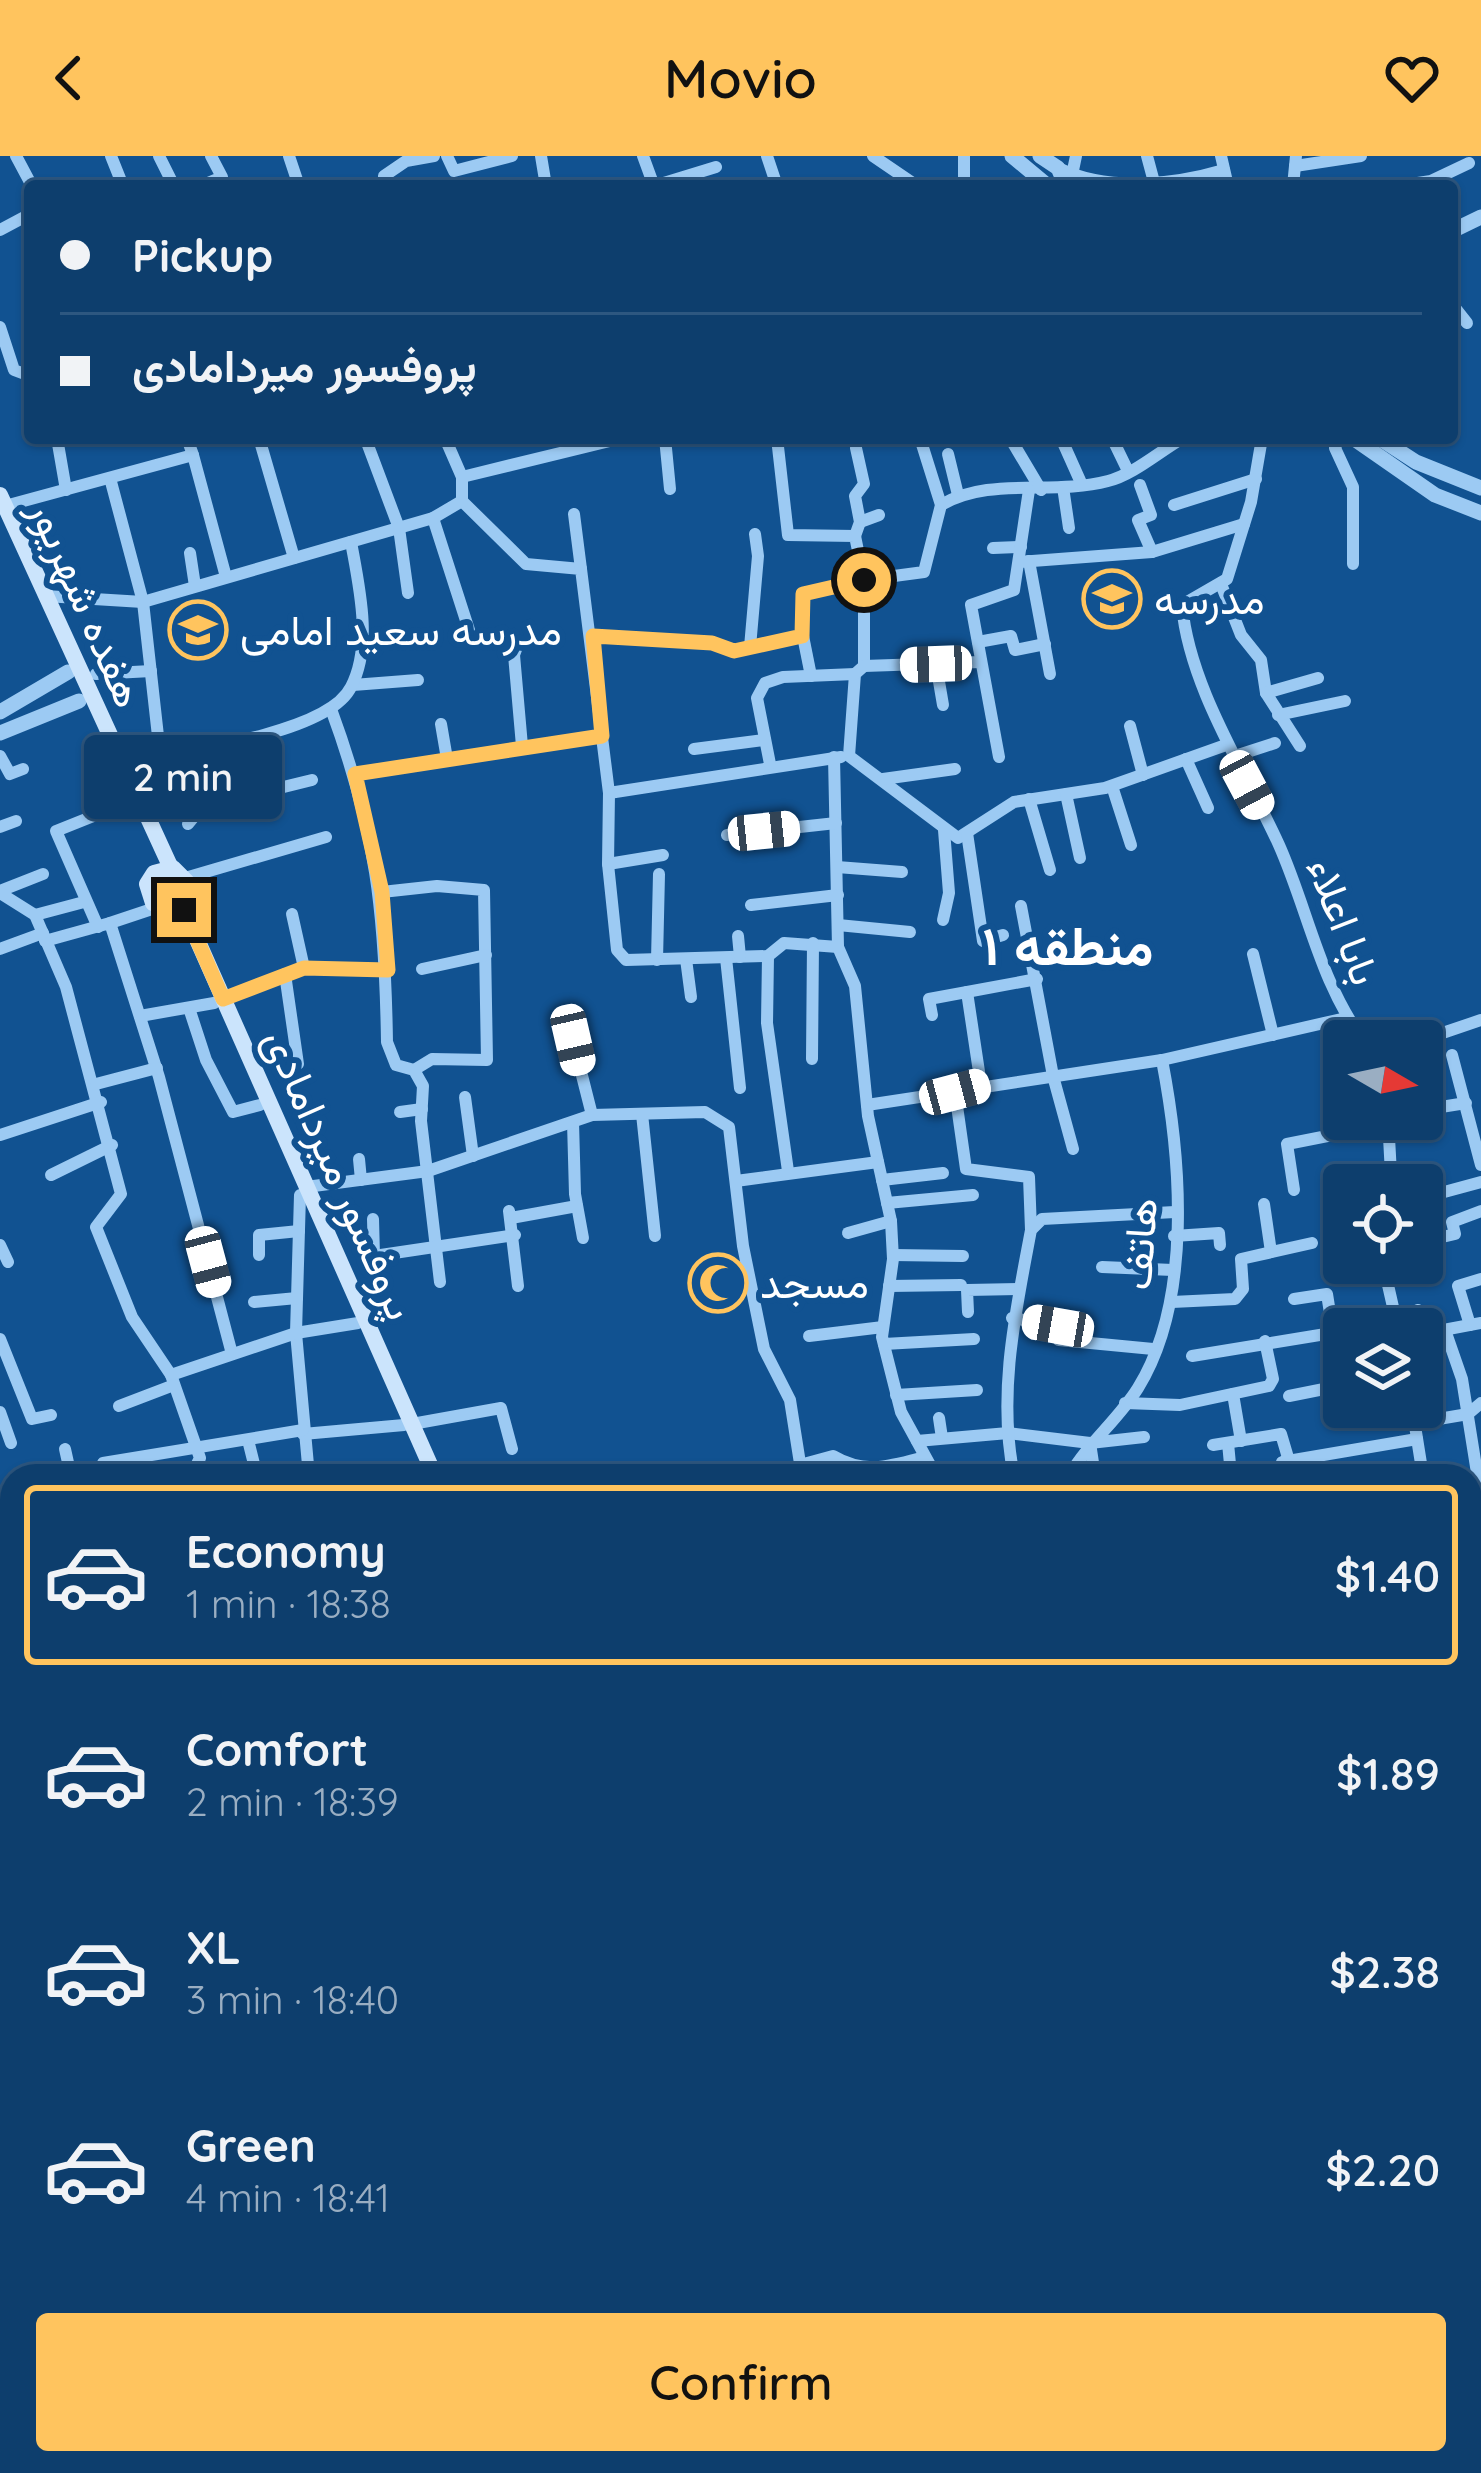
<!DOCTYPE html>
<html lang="en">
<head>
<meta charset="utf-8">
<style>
  body { margin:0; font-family:Quicksand,Vazirmatn,sans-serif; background:#1b4975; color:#f1f3f6; height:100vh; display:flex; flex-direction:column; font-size:45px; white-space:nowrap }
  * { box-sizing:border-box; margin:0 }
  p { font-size:39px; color:#9aaec2 }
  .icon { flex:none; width:66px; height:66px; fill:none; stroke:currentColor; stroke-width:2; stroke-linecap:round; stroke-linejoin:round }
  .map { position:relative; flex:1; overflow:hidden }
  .panel { position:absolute; left:0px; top:1308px; width:1482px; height:1011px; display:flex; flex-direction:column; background:#0d3e6d; border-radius:36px 36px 0 0; box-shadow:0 3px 9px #0004,0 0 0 3px #2d5780 }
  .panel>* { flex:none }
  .banner { position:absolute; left:24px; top:24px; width:1434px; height:264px; border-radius:12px; box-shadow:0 3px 9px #0004,0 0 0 3px #2d5780; display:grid; align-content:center; height:264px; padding:0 36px; background:#0d3e6d }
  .needle { width:78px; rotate:99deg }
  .fabs { position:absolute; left:1323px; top:864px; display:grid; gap:24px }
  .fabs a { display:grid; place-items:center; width:120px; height:120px; border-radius:12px; background:#0d3e6d; box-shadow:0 3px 9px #0004,0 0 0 3px #2d5780; font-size:60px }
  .end { position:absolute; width:54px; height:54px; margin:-27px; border:15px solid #ffc45e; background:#111; box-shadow:0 0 0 6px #111 }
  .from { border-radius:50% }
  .bubble { position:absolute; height:84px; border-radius:12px; background:#0d3e6d; box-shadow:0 3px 9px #0004,0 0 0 3px #2d5780; font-size:39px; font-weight:600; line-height:84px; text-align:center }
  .car { position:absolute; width:36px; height:72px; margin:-36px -18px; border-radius:15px; box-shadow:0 0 9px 3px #0007; background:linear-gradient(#fff 24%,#345 0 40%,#fff 0 76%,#345 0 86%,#fff 0) }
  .banner b { display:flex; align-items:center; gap:42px; height:114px; font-size:45px }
  .banner b+b { border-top:3px solid #2d5780 }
  .banner i { width:30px; height:30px; background:#f1f3f6 }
  ul { padding:21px 0 0; list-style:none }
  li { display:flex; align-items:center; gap:36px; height:180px; margin:0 24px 18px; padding:0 12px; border:6px solid transparent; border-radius:12px }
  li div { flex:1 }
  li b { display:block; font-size:45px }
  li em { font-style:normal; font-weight:600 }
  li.active { border-color:#ffc45e }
  li>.icon { width:108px; height:108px; stroke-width:1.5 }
  .primary-button { display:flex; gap:24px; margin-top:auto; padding:24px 36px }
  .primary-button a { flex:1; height:138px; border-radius:12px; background:#ffc45e; color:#111; font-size:48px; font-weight:600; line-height:138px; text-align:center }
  header { display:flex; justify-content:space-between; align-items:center; height:156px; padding:0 36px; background:#ffc45e; color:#111; font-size:54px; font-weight:600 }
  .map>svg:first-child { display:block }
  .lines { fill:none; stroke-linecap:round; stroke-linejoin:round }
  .minor { stroke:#9ccaf3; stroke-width:12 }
  .tertiary { stroke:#9ccaf3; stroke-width:15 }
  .secondary { stroke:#cbe4fc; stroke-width:16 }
  .route { stroke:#ffc45e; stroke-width:15 }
  .labels { text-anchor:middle; stroke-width:12; stroke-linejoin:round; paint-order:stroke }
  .poi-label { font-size:42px; fill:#fff; stroke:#115291; text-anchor:start }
  .street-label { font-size:42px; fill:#fff; stroke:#115291 }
  .district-label { font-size:54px; font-weight:bold; fill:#fff; stroke:#115291 }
</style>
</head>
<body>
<header><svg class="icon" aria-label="back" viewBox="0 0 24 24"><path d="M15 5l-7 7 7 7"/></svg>Movio<svg class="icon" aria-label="heart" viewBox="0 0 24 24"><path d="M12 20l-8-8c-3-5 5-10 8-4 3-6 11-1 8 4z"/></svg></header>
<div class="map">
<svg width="1481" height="2317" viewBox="0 0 1481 2317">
  <rect width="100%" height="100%" fill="#115291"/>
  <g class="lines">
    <g class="minor">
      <path d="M16 0 32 30"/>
      <path d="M111 0 123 30"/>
      <path d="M159 0 174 30"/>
      <path d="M289 0 299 30"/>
      <path d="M447 0 454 15 512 0"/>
      <path d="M541 0 546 30"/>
      <path d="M643 0 654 30 716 11"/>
      <path d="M767 0 777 30"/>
      <path d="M873 0 917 30"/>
      <path d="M964 0V30"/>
      <path d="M1147 0 1154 26"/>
      <path d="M1221 0 1228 30"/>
      <path d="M1295 10 1361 0"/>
      <path d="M1058 12C1107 36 1173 29 1224 14"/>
      <path d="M1072 19 1076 0"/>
      <path d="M575 29V30"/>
      <path d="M201 30 222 21 211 0"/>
      <path d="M386 30 384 20 406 5 434 0"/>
      <path d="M1293 30 1296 0"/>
      <path d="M1398 30 1431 25 1469 7"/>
      <path d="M0 74 30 58"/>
      <path d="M1452 148 1467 167"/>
      <path d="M0 171 14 214 30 220"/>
      <path d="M57 282 66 334"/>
      <path d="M259 282 294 402"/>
      <path d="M445 282 462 321"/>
      <path d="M665 282 670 333"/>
      <path d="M920 282 941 349 924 416 864 424V510L855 518 849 600 958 682 1014 646 1105 632 1226 589"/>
      <path d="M1010 282 1041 334"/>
      <path d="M1061 282 1082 329"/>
      <path d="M1112 282 1128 315"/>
      <path d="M1262 282 1251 346 1227 423 1182 449C1189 531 1246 616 1279 689 1308 754 1320 827 1364 885"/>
      <path d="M1339 282 1335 292 1353 331V408"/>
      <path d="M366 284 399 372 408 437"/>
      <path d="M948 298 958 339"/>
      <path d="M193 299 226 421"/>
      <path d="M110 322 143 446 160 598 173 642"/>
      <path d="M1140 329 1151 359 1138 364 1152 396"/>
      <path d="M1063 331 1069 372"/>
      <path d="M462 345 526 408 581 413 609 637 841 601"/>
      <path d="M941 349C990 320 1053 340 1108 325 1133 319 1160 295 1183 282"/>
      <path d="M1174 349 1256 323"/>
      <path d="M5 350 193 299 187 282"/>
      <path d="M574 358 581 413"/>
      <path d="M433 362 470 477"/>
      <path d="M860 366 879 359"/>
      <path d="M855 380 860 366 855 340 864 328 856 292"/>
      <path d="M993 392 1021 391"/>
      <path d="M190 397 195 430"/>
      <path d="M1029 405 1050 518"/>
      <path d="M1019 406 1152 396 1244 368"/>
      <path d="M1221 428 1241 479 1261 504 1266 537 1300 590"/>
      <path d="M45 440 143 446 433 362 462 345V321L622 282"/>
      <path d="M593 480 712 487 734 495 803 480V438L864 424 855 380 788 379 777 282"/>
      <path d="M803 480 811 520"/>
      <path d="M978 486 1011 480 1015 494 1045 488"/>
      <path d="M750 491 758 400 755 378"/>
      <path d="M936 508 943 549"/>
      <path d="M864 510 981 506"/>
      <path d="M96 518 151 515"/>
      <path d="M353 529 418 524"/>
      <path d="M1266 537 1318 522"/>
      <path d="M331 553C376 675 385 757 387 886L396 909 414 914 423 930 421 965 440 1126"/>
      <path d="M1278 559 1345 545"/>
      <path d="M441 568 447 603 602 580"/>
      <path d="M1130 570 1143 619"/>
      <path d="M522 590 514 499 518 488 532 485"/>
      <path d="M694 593 764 584"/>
      <path d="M0 600 10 618 23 613"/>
      <path d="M834 601 838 791 855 830 868 960 891 1065 893 1103 882 1181 901 1256 936 1320"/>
      <path d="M999 601 971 449 1014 434 1029 334"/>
      <path d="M1232 601 1275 587"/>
      <path d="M1186 603 1208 652"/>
      <path d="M119 606C171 597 327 580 351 531 373 489 359 430 351 386"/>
      <path d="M770 608 757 542 765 527 783 521 855 518"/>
      <path d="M355 618 447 603"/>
      <path d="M883 623 955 613"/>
      <path d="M1112 630 1131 689"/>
      <path d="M609 637 608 708 617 794 626 804 768 800 784 787 838 791"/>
      <path d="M1066 638 1080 702"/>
      <path d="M1029 643 1050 714"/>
      <path d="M202 651 312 624"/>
      <path d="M188 668 202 651 197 592"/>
      <path d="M0 671 16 665"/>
      <path d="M967 677 983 785 1003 779"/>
      <path d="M727 679 836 667"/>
      <path d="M608 708 663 699"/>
      <path d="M837 711 902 716"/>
      <path d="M185 722 326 681"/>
      <path d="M0 735 43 718"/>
      <path d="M382 736 437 730 484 734 487 904 432 903 414 914"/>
      <path d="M0 737 35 759 66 831 121 1038 96 1071 132 1161 171 1219 200 1302 191 1320"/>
      <path d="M751 749 838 739"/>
      <path d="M1021 750 1053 920 1073 993"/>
      <path d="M292 758 304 812"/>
      <path d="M35 759 84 746"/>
      <path d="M943 764 949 737 944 674"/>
      <path d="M110 767 158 751"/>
      <path d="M838 769 910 776"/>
      <path d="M98 771 56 675 126 647"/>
      <path d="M738 780 740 801"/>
      <path d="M45 785 110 767 159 921 232 1198"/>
      <path d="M0 793 43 777"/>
      <path d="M1253 798 1273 879"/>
      <path d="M768 800 767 867 788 1015"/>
      <path d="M726 802 740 932"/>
      <path d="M686 803 691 841"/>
      <path d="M657 804 659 718"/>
      <path d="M422 813 486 799"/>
      <path d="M285 818 298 908"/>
      <path d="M967 836 981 929"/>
      <path d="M223 843 304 812 388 815"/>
      <path d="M189 852 206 904 233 956 260 949"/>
      <path d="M932 859 929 843 1037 823"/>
      <path d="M140 860 214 847"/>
      <path d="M573 884 592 959"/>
      <path d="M1419 885 1481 864"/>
      <path d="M1452 899 1481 1009"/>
      <path d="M812 903 813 787"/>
      <path d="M96 928 157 912"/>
      <path d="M955 936 966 1013 1029 1021 1031 1074"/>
      <path d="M465 941 473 1000"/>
      <path d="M867 949 1162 904 1346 862"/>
      <path d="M1422 954 1466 947"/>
      <path d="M400 956 422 953"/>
      <path d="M642 958 655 1080"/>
      <path d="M573 966 575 1038 583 1082"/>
      <path d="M0 979 101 946"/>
      <path d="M359 1003 361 1024"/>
      <path d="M51 1019 112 989"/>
      <path d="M882 1024 943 1017"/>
      <path d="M736 1025 878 1006"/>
      <path d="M1372 1029 1391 1018 1388 963"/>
      <path d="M306 1031 428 1015 592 959 705 956 729 971 743 1090 764 1193 790 1244 802 1320"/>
      <path d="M1294 1034 1287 988 1388 968"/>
      <path d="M300 1039 296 1177 309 1320"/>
      <path d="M1422 1042 1481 1026"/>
      <path d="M887 1047 973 1039"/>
      <path d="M1264 1048 1271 1096"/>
      <path d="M509 1055 518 1130"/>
      <path d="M511 1062 577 1050"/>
      <path d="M373 1063 374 1100 515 1079"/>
      <path d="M848 1077 891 1065"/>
      <path d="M1174 1080 1219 1077 1220 1089"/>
      <path d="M1438 1082 1455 1078 1452 1066 1481 1055"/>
      <path d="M0 1089 8 1106"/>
      <path d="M259 1099V1079L299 1075"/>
      <path d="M893 1099 963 1100"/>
      <path d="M1383 1107 1398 1173"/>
      <path d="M1102 1111 1173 1114"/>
      <path d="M889 1130 961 1129"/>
      <path d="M1294 1143 1327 1138 1333 1176"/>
      <path d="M254 1146 297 1142"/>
      <path d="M1172 1146 1235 1143 1243 1133 1241 1103 1312 1087"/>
      <path d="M1418 1154 1421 1173"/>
      <path d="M968 1156 967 1134 1019 1133"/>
      <path d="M1012 1162 1058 1170 1059 1184 1153 1193"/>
      <path d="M1470 1169 1458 1130 1481 1123"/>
      <path d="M1356 1173 1397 1168"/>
      <path d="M1445 1174 1462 1223 1481 1342"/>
      <path d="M1422 1178 1481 1167"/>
      <path d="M809 1180 883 1171"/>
      <path d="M0 1183 32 1263 51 1259"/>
      <path d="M884 1188 974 1183"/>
      <path d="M1192 1200 1344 1175"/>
      <path d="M171 1219 296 1177 358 1167"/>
      <path d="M1233 1238 1241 1285"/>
      <path d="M896 1239 977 1234"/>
      <path d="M1289 1240 1344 1229"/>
      <path d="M1125 1247 1180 1249 1269 1230 1273 1223 1265 1185"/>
      <path d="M119 1250 174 1229"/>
      <path d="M1412 1251 1423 1320"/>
      <path d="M0 1256 11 1287"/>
      <path d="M939 1262 942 1282"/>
      <path d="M1415 1267 1468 1258 1481 1247"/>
      <path d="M412 1268 501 1252 512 1293"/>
      <path d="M303 1278 404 1269"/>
      <path d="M248 1284 257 1320"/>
      <path d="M917 1285 1008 1277 1090 1287 1144 1281"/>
      <path d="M1090 1287 1095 1320"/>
      <path d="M1213 1289 1281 1278 1289 1305"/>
      <path d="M65 1293 71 1320"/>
      <path d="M103 1307 303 1274"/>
      <path d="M800 1309 833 1300C865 1319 891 1310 925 1301"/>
      <path d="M331 1320 338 1318"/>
      <path d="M1014 1320C997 1238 1016 1154 1031 1074L1042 1063 1175 1056"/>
      <path d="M1069 1320C1088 1287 1118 1264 1138 1232 1193 1143 1181 1002 1162 904"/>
      <path d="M1225 1320 1231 1319 1228 1287"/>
      <path d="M1285 1320 1282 1306 1417 1283"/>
      <path d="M0 1348 12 1343"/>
      <path d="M1481 1359 1470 1362 1481 1407"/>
      <path d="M0 1401 12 1396"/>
      <path d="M0 1521 12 1531"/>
      <path d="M1470 1610 1481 1609"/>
      <path d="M1470 1649 1481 1685"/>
      <path d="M0 1691 12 1708"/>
      <path d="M1470 1754 1481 1752"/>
      <path d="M0 1827 12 1834"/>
      <path d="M1470 1874 1481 1872"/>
      <path d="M0 1985 12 1978"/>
      <path d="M1470 2009 1481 2008"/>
      <path d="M0 2025 12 2017"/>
      <path d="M1470 2061 1481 2059"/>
      <path d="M0 2204 12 2209"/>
      <path d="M1479 2292 1481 2267"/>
      <path d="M509 2307 517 2317"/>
      <path d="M613 2307 615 2310"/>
      <path d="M716 2307 731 2317"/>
      <path d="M771 2307 775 2317"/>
      <path d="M943 2307 948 2317"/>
      <path d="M638 2317 648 2307"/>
    </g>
    <g class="tertiary">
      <path d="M1012 0 1048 30"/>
      <path d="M1040 0 1058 12 1066 30"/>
      <path d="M1452 75 1481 61"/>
      <path d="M1353 282 1435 339 1481 357"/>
      <path d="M1379 282 1416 306 1481 332"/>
      <path d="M0 556 68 516"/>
      <path d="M0 577 79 545"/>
      <path d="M1470 1464 1481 1463"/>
      <path d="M0 2085 12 2102"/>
      <path d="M95 2307 96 2317"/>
    </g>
    <g class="secondary">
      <path d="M0 339 171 712"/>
      <path d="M183 745 169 752 153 747 147 728 154 717 173 712 187 726 184 754 435 1320"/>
      <path d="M0 1742 12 1731"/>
      <path d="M865 2307 869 2317"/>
      <path d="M879 2307 884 2317"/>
    </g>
  </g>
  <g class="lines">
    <path class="route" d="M184 754 223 843 304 812 388 814 382 736 355 618 602 580 593 480 712 487 734 495 802 480 803 438 864 424"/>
  </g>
  <defs>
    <g id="school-ring" transform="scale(3)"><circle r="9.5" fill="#115291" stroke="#ffc45e" stroke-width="1.5"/><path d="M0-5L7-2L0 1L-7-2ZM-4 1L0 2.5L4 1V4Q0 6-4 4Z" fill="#ffc45e"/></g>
    <g id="mosque-ring" transform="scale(3)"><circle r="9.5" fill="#115291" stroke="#ffc45e" stroke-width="1.5"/><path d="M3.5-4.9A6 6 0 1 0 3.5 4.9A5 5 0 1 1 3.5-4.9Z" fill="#ffc45e"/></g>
  </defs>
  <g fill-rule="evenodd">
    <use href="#school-ring" x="1112" y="443"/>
    <use href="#school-ring" x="198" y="474"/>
    <use href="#mosque-ring" x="718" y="1127"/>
  </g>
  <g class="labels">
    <g class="poi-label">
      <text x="1154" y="458">مدرسه</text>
      <text x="240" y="489">مدرسه سعید امامی</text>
      <text x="760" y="1142">مسجد</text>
    </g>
    <g class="street-label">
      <text transform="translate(87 447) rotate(66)" y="15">هفده شهریور</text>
      <text transform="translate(1344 765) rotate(69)" y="15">بابا اعلاء</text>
      <text transform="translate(340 1018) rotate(66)" y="15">پروفسور میردامادی</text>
      <text transform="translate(1139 1088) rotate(-86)" y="15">هاتف</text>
    </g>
    <g class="district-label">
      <text x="1068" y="809">منطقه ۱</text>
    </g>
  </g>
</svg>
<div class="fabs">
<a><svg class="needle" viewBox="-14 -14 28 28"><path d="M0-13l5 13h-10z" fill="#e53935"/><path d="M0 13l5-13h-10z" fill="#9aaec2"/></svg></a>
<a><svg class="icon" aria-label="locate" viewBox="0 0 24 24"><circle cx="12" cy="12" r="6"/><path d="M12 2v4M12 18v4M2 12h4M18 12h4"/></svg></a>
<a><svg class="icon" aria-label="layers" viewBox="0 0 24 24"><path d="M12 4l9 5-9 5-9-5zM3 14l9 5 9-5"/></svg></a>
</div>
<i class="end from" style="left:864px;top:424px"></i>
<i class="end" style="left:184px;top:754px"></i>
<div class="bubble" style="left:84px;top:579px;width:198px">2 min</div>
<i class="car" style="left:936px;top:508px;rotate:268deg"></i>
<i class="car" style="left:1247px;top:629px;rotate:152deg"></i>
<i class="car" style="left:764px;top:675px;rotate:84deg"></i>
<i class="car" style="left:573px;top:884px;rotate:167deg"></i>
<i class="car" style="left:955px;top:936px;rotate:75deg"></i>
<i class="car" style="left:208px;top:1106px;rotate:165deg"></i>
<i class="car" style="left:1058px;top:1170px;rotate:280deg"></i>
<div class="banner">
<b><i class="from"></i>Pickup</b>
<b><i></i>پروفسور میردامادی</b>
</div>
<section class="panel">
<ul>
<li class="active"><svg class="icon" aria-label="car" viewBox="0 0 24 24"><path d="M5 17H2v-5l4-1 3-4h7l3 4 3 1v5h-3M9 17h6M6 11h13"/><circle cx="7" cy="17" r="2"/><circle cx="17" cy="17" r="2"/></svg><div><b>Economy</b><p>1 min · 18:38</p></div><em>$1.40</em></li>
<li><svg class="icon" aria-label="car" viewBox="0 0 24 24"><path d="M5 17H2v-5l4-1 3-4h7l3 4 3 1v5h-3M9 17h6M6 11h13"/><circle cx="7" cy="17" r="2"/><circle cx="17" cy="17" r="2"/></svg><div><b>Comfort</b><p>2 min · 18:39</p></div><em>$1.89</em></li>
<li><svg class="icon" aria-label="car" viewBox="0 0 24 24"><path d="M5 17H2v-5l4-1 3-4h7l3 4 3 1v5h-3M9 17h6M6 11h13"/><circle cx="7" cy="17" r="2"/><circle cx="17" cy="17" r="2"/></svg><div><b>XL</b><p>3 min · 18:40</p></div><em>$2.38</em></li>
<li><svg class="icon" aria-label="car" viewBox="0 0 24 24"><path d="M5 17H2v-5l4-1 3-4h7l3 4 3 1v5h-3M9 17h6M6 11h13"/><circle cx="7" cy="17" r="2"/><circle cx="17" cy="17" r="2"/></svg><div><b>Green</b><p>4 min · 18:41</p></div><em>$2.20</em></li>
</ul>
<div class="primary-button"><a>Confirm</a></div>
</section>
</div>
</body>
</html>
